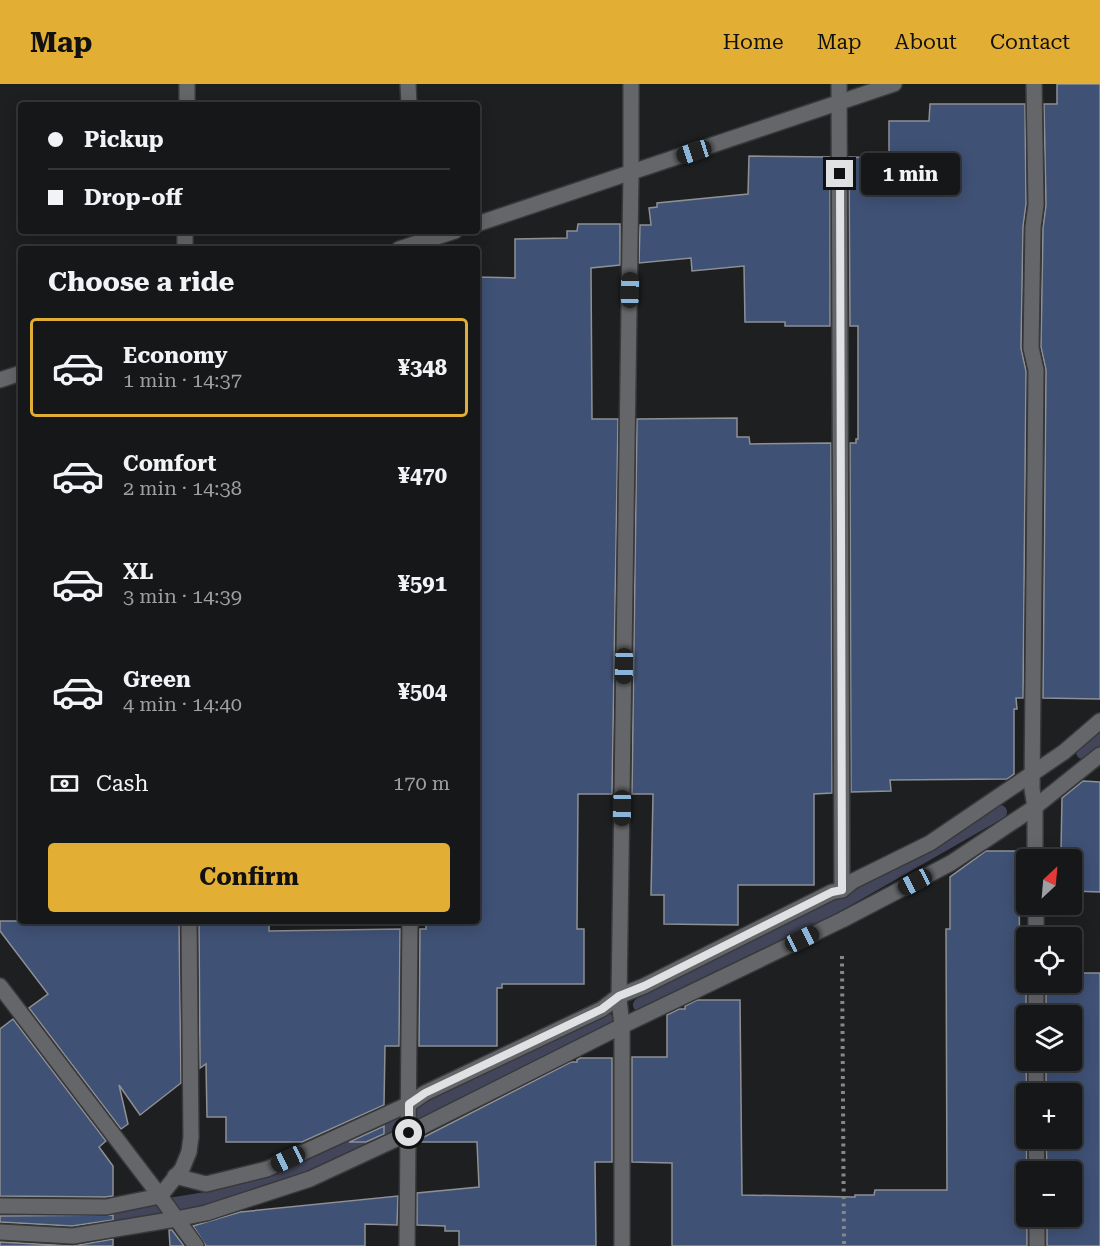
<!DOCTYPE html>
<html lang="en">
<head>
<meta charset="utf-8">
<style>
  body { margin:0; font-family:"Roboto Serif",serif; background:#1f2022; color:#f1f3f6; height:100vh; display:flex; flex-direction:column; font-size:22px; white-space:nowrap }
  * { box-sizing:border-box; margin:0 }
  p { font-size:20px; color:#9e9fa2 }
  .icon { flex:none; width:33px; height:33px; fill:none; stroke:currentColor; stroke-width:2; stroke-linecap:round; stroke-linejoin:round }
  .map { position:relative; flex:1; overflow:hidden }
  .side { position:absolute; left:18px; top:162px; width:462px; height:678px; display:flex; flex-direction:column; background:#161719; border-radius:6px; box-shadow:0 3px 15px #0003,0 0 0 2px #353638 }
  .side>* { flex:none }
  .guide { position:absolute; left:18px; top:18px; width:462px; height:132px; border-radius:6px; box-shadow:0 3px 15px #0003,0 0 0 2px #353638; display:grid; align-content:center; height:132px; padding:0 30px; background:#161719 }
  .needle { width:39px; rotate:26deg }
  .controls { position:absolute; left:1016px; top:765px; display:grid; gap:12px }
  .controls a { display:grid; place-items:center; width:66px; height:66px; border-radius:6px; background:#161719; box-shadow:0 3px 15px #0003,0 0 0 2px #353638; font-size:30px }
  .end { position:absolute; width:27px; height:27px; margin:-14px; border:8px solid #e0e1e3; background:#111; box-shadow:0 0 0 3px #111 }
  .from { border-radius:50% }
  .bubble { position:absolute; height:42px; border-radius:6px; background:#161719; box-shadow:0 3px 15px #0003,0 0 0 2px #353638; font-size:20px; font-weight:700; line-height:42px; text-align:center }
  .car { position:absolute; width:18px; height:36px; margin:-18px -9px; border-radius:8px; box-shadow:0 0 4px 2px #0007; background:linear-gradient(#222 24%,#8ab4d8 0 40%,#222 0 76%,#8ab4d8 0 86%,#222 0) }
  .guide b { display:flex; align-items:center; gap:21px; height:57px; font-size:22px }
  .guide b+b { border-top:2px solid #353638 }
  .guide i { width:15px; height:15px; background:#f1f3f6 }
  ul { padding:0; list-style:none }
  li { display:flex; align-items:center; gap:18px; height:99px; margin:0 12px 9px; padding:0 18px; border:3px solid transparent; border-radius:6px }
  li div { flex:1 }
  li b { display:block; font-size:22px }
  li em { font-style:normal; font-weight:700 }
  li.current { border-color:#e2ae34 }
  li>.icon { width:54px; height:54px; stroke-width:1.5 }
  h2 { padding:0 30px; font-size:27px; line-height:72px }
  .pay { display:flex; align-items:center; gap:15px; height:66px; padding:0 30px; font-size:22px }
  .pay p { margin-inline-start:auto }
  .cta { display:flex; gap:12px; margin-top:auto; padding:12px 30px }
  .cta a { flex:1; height:69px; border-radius:6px; background:#e2ae34; color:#111; font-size:24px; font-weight:700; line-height:69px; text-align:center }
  header { display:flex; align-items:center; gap:36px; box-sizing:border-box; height:84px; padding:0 30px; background:#e2ae34; color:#111 }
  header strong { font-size:28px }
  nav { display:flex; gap:33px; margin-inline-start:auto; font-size:21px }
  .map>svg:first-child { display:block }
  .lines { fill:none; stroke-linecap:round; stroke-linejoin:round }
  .stream { stroke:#43465a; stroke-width:14 }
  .building { fill:#3f5175; stroke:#8f9093; stroke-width:1.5 }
  .minor-casing { stroke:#38393b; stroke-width:18 }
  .path { stroke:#858789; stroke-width:4; stroke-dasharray:3 4.5; stroke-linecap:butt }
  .minor { stroke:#646669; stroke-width:15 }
  .route { stroke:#e0e1e3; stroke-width:8 }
</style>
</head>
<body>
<header>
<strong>Map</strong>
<nav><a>Home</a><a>Map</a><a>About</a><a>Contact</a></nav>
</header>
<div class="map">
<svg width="1100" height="1162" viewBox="0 0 1100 1162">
  <rect width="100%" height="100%" fill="#1d1f21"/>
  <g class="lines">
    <g class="stream">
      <path d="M1083 668 1100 653"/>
      <path d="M640 921 839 820 1000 728"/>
      <path d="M91 1134 206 1115 307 1083 607 936"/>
    </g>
  </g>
  <g class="building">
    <path d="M1057 0H1100V615L1043 614 1046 286 1041 263 1043 144 1046 121 1044 20H1057Z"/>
    <path d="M930 20H1025L1026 120 1023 143 1021 264 1026 287 1023 614H1016L1017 625H1014V690L1007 695 890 696 891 707 851 708 850 359H856V355H858V242H850L849 73 889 74V37H929Z"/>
    <path d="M749 72 830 73V242H785V238H745L744 182 692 187 691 174 639 179 640 141H651L649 124 657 123V119L748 110Z"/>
    <path d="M578 140H620V181L591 184 592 335H618L612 710H578L577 845H584V900H502V904H497V962H419L420 845H426V837H477V193L515 194V155L567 154V147H577Z"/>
    <path d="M737 334V353H749L750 360 831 359 832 709 814 710V801H738V841L664 840V811H651L653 710H632L637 335Z"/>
    <path d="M1083 697 1100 698V808L1071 807V776H1045V767H1061L1062 714Z"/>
    <path d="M986 767H1025L1026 807H1019L1020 888H1026V898L1027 1162H672V1079L632 1078V973H667V931L679 925H685V922L697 916H740L742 1111 855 1113V1111H874L875 1106H947L946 845H950V793Z"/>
    <path d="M0 837H179L181 999 140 1031 119 1001 128 1040 121 1045 29 924 48 910 0 847Z"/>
    <path d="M199 837H269V847L400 845 399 962H385L384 1021 302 1058H226V1033H207L206 980 200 984Z"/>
    <path d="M1071 889H1100V1162H1047V1132H1071V1088H1047L1046 1054H1071V1010H1046V976H1071V932H1046V898H1071Z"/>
    <path d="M13 935 106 1057 99 1063 113 1082V1112L105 1113 0 1112V945Z"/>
    <path d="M580 974H612V1078H595L596 1162H459V1147H445V1142L417 1141V1109L479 1103 477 1058H418V1056L571 978H577V976Z"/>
    <path d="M384 1042V1050L366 1058H349Z"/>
    <path d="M398 1112 397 1141 365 1140V1162H206L193 1142 240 1128Z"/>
    <path d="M113 1131V1136L72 1142 0 1138V1132Z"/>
    <path d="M169 1146H172L184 1162H170Z"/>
    <path d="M113 1155V1162H0V1158L73 1162Z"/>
  </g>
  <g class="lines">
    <g class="minor-casing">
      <g id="minor">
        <path d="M408 0 409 21"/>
        <path d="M839 0 842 806"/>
        <path d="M1034 0 1036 121 1033 143 1031 264 1036 286 1032 705 1035 723V776"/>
        <path d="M187 21V0"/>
        <path d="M477 140 894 0"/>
        <path d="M185 165V147"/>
        <path d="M399 165 455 147"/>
        <path d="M0 296 21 289"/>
        <path d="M1036 820V854"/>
        <path d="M1036 898V932"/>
        <path d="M0 902 160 1112 196 1162"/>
        <path d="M1036 976V1010"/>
        <path d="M1036 1054 1037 1088"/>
        <path d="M175 1092 206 1100 267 1085 409 1020 425 1009 602 925 619 912 644 902 832 808 842 806 853 797 930 759 1064 668 1100 637"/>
        <path d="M0 1122 106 1123 160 1112 182 1085 189 1068 191 1053 189 837"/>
        <path d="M0 1148 73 1152 176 1135 206 1129 310 1095 409 1049 622 942 842 836 951 779 1035 723 1100 671"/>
        <path d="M407 1162 410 837"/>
        <path d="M622 1162V942L619 915 631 88V0"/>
        <path d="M1037 1162V1132"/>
      </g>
    </g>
    <path class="path" d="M842 872 844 1162"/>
    <use href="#minor" class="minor"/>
  </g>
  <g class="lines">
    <path class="route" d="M409 1049V1020L425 1009 602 925 619 912 644 902 832 808 842 806 840 90"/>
  </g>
</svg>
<div class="controls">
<a><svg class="needle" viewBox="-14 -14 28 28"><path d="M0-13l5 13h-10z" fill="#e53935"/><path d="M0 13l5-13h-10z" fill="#9e9fa2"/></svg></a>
<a><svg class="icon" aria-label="locate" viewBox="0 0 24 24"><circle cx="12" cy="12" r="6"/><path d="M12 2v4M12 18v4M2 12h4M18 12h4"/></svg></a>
<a><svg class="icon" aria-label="layers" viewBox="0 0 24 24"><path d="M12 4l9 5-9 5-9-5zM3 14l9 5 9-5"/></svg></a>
<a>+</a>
<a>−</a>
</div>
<i class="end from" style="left:409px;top:1049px"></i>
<i class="end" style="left:840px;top:90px"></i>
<div class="bubble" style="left:861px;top:69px;width:99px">1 min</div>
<i class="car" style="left:694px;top:68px;rotate:252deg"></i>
<i class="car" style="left:630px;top:206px;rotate:1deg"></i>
<i class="car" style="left:624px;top:582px;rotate:181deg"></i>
<i class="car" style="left:622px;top:724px;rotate:181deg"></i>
<i class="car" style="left:915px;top:798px;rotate:242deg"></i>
<i class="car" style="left:802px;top:855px;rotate:64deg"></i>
<i class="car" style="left:288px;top:1075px;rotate:245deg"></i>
<div class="guide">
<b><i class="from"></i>Pickup</b>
<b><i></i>Drop-off</b>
</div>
<section class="side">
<h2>Choose a ride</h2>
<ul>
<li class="current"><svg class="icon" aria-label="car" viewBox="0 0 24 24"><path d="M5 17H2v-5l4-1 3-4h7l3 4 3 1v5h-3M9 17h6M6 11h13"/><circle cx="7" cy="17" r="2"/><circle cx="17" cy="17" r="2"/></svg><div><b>Economy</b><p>1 min · 14:37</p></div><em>¥348</em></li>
<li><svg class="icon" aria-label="car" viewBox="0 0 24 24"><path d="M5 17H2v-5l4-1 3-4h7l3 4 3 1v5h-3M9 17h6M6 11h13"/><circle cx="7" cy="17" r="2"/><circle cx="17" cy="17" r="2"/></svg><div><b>Comfort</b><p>2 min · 14:38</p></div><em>¥470</em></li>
<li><svg class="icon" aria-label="car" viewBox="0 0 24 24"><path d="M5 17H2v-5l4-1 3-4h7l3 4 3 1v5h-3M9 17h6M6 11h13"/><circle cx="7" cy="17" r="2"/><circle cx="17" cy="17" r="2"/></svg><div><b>XL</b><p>3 min · 14:39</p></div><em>¥591</em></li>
<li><svg class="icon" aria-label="car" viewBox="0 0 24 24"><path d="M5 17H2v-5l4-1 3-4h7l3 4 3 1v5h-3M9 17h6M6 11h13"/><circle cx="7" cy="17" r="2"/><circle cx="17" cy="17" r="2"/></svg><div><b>Green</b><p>4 min · 14:40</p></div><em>¥504</em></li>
</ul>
<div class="pay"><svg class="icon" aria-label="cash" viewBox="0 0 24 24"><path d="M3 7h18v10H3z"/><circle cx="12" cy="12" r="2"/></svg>Cash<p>170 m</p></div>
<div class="cta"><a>Confirm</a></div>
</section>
</div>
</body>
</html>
